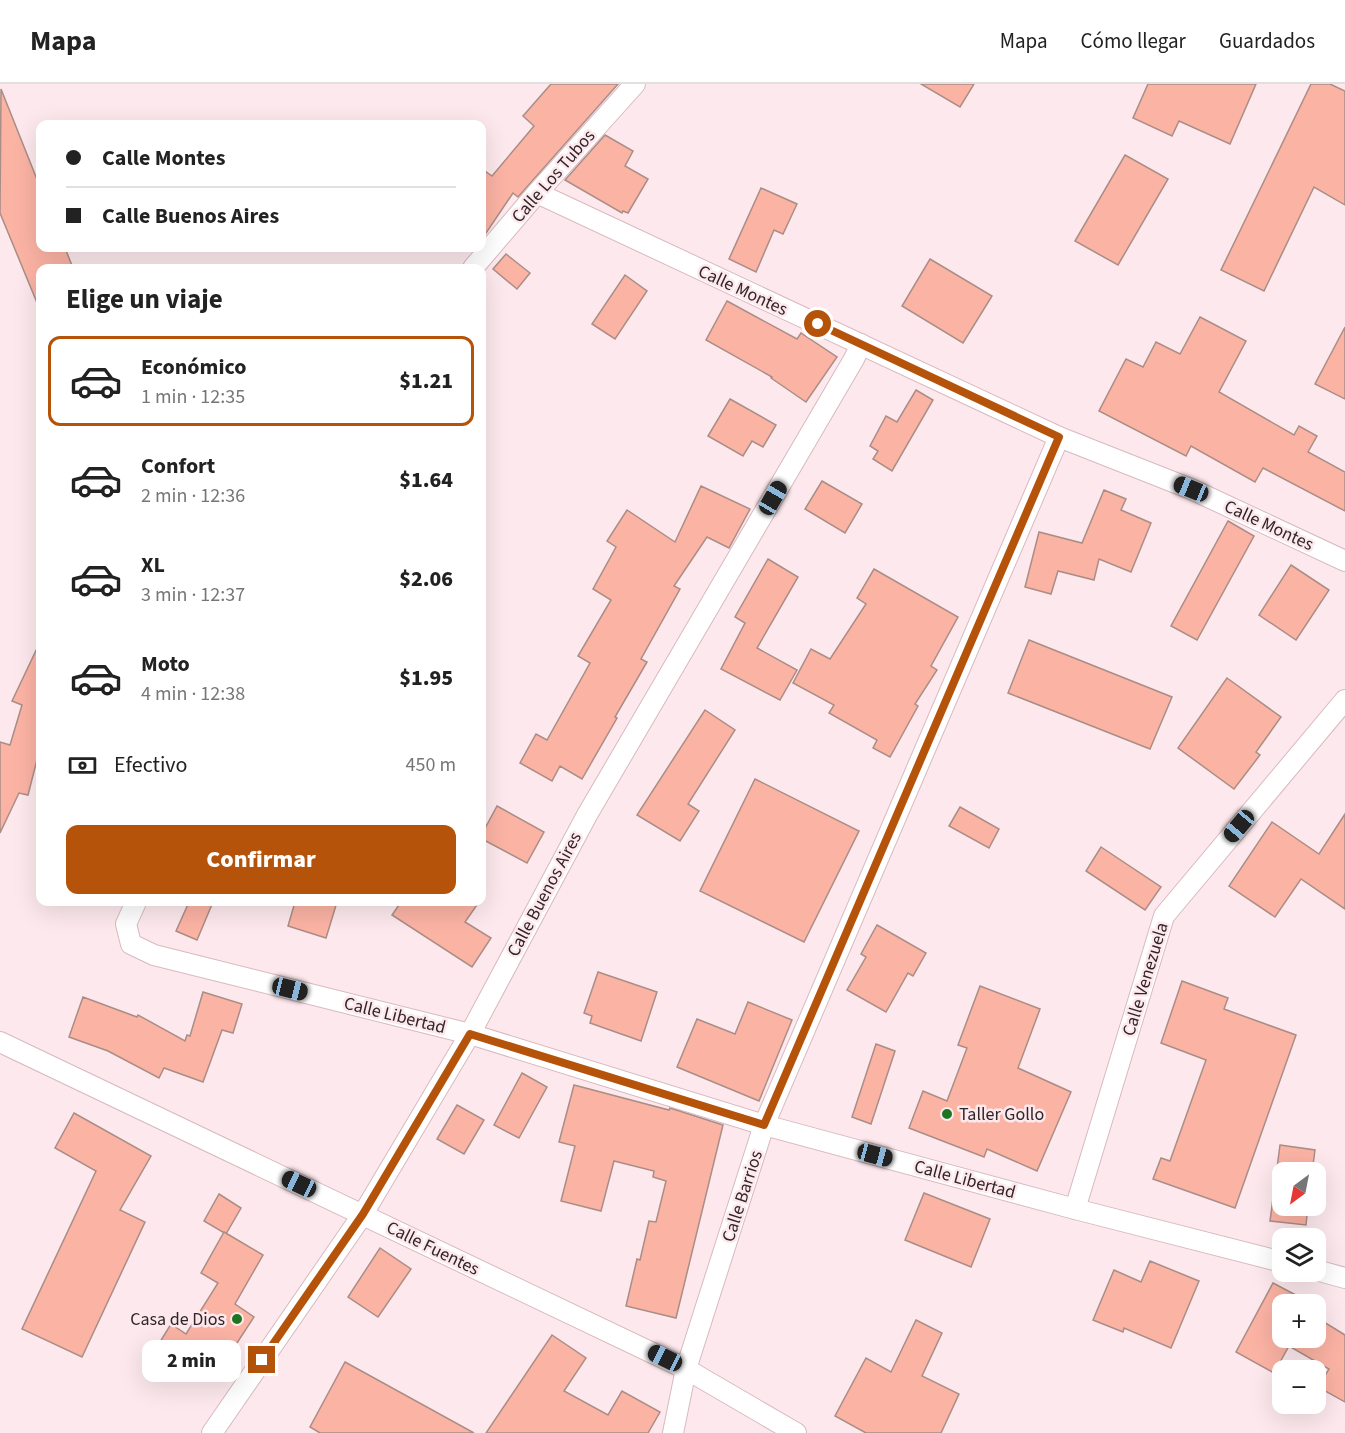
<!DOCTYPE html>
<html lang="es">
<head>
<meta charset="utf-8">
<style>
  body { margin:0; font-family:"Source Sans 3",sans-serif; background:#f6f6f6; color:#222; height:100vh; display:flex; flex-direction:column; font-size:22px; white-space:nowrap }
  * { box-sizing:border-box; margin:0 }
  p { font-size:20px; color:#767676 }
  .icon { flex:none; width:33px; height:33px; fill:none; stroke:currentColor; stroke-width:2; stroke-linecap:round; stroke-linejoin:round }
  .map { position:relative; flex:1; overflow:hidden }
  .side { position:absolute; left:36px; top:180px; width:450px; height:642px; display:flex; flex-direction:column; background:#fff; border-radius:12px; box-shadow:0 6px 24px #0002 }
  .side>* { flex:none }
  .hud { position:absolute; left:36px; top:36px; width:450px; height:132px; border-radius:12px; box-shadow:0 6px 24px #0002; display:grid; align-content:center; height:132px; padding:0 30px; background:#fff }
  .needle { width:39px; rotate:212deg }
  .buttons { position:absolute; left:1272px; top:1078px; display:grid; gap:12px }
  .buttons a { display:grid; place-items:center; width:54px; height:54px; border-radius:12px; background:#fff; box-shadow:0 6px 24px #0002; font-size:30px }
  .end { position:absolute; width:27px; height:27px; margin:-14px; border:8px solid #b45309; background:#fff; box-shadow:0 0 0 3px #fff }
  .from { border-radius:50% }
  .bubble { position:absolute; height:42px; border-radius:12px; background:#fff; box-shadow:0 6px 24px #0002; font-size:20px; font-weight:800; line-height:42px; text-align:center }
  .car { position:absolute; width:18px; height:36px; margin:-18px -9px; border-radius:8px; box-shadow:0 0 4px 2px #0007; background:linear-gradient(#222 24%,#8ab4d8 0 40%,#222 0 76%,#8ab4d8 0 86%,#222 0) }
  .hud b { display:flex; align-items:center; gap:21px; height:57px; font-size:22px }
  .hud b+b { border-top:2px solid #e0e0e0 }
  .hud i { width:15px; height:15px; background:#222 }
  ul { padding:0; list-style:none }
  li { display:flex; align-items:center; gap:18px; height:90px; margin:0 12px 9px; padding:0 18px; border:3px solid transparent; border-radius:12px }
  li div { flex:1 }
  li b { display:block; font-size:22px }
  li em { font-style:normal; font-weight:800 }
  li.current { border-color:#b45309 }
  li>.icon { width:54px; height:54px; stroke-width:1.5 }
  h2 { padding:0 30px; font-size:27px; line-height:72px }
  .pay { display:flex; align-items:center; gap:15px; height:66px; padding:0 30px; font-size:22px }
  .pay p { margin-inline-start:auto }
  .cta { display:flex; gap:12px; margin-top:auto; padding:12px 30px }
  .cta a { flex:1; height:69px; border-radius:12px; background:#b45309; color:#fff; font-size:24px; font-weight:800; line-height:69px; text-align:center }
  header { display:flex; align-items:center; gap:36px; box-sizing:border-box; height:84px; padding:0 30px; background:#fff; border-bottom:2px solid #e0e0e0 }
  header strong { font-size:28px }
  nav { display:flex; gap:33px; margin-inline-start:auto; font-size:21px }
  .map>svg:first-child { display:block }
  .building { fill:#fbb3a4; stroke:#aa8d86; stroke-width:1.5 }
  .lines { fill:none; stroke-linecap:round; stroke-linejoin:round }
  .street-casing { stroke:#d8b9bf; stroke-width:22 }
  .street { stroke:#fff; stroke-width:20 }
  .route { stroke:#b45309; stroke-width:8 }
  .poi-dot { fill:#1d7522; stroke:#fde9ed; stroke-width:2 }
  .labels { text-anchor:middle; stroke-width:5; stroke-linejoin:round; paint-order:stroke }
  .street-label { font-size:18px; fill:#302527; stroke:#fde9ed }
  .poi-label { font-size:18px; fill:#302527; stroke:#fde9ed; text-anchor:start }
</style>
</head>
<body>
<header>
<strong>Mapa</strong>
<nav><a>Mapa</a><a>Cómo llegar</a><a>Guardados</a></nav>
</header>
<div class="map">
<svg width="1345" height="1349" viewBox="0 0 1345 1349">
  <rect width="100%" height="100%" fill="#fde9ed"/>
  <g class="building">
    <path d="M551 0H618L518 113 513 109 482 155V85L492 92 534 42 523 32Z"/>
    <path d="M921 0H974L960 23Z"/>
    <path d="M1148 0H1256L1230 60 1179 37 1172 52 1133 34Z"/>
    <path d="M1311 0H1330L1345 7V121L1314 103 1264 207 1221 186Z"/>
    <path d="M1 5 40 103V164H65L73 184H40V226L0 129Z"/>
    <path d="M605 51 633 67 625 82 648 95 628 129 623 127 622 129 565 96Z"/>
    <path d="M1125 71 1168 95 1118 181 1075 157Z"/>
    <path d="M761 104 797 120 783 150 774 146 756 188 729 175Z"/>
    <path d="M506 170 530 189 517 205 493 185Z"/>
    <path d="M930 175 992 212 963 259 902 222Z"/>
    <path d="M625 191 647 207 615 255 592 240Z"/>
    <path d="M727 217 797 255 801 249 837 273 806 318 771 294 772 293 706 256Z"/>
    <path d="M1200 233 1246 257 1219 308 1294 351 1299 342 1317 352 1308 368 1345 388V427L1263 384 1255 398 1191 362 1186 372 1099 327 1126 275 1143 283 1156 258 1180 270Z"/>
    <path d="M1345 243V315L1315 300Z"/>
    <path d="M916 306 933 316 892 387 873 375 878 367 870 362 886 332 897 338Z"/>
    <path d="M730 315 776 341 763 363 752 357 743 372 708 352Z"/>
    <path d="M822 397 862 420 845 449 805 425Z"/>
    <path d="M701 402 750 425 729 464 707 453 674 502 680 505 641 575 647 578 615 633 617 634 582 695 560 682 552 697 520 679 536 650 547 656 590 579 578 572 611 516 593 505 616 463 607 457 627 426 675 458Z"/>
    <path d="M1104 406 1126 415 1121 426 1151 439 1131 488 1099 475 1094 496 1058 487 1051 510 1025 503 1039 448 1082 459Z"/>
    <path d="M1228 437 1254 452 1197 556 1171 542Z"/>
    <path d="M768 475 798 493 757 564 797 586 780 616 721 585 745 539 735 533Z"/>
    <path d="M1291 481 1329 506 1296 556 1259 531Z"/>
    <path d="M874 485 958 533 931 582 937 586 915 620 918 622 890 673 873 664 877 656 829 629 834 621 793 599 811 565 830 575 866 520 857 514Z"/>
    <path d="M1029 556 1172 613 1150 665 1008 609Z"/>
    <path d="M40 558V664L28 711 19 709 0 749V658L10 661 22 621 12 617Z"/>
    <path d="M1227 594 1281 633 1256 668 1260 671 1234 705 1178 664Z"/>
    <path d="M705 626 735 646 688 720 699 727 680 757 637 731Z"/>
    <path d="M755 695 859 747 804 858 700 807Z"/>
    <path d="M497 722 544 748 527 779 482 755V750Z"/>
    <path d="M960 723 999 745 989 764 949 742Z"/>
    <path d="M1345 730V825L1301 795 1275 833 1229 802 1272 738 1319 770Z"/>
    <path d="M1101 763 1161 803 1145 826 1086 787Z"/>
    <path d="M189 818H213L197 856 176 847Z"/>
    <path d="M295 818H337L326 854 288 842Z"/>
    <path d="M401 818H479L465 838 491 854 472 883 392 831Z"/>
    <path d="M877 841 926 869 913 892 908 889 886 928 847 906 866 873 861 870Z"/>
    <path d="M598 888 657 908 641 957 590 939 592 932 584 929Z"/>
    <path d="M1182 897 1228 914 1224 925 1296 951 1235 1124 1153 1095 1161 1074 1170 1077 1206 976 1161 959Z"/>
    <path d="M980 902 1040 925 1018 984 1071 1008 1037 1087 987 1065 984 1073 909 1044 923 1007 947 1017 967 964 958 961Z"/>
    <path d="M203 908 242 920 233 949 222 946 203 998 164 984 159 994 108 967 69 953 83 913 137 933 138 931 185 957 187 951 190 952Z"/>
    <path d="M748 918 792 936 759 1017 677 983 697 935 735 950Z"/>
    <path d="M876 960 895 967 871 1040 852 1033Z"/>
    <path d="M522 989 547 1003 519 1054 494 1041Z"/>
    <path d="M574 1001 669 1026 670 1024 723 1041 676 1234 626 1222 637 1175 640 1176 649 1137 656 1138 666 1097 653 1093 654 1087 614 1077 601 1127 561 1117 575 1062 559 1058Z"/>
    <path d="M457 1021 484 1036 464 1070 437 1055Z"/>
    <path d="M74 1029 151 1072 120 1126 145 1138 82 1273 22 1245 96 1087 55 1064Z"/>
    <path d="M1280 1061 1315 1066 1312 1089H1282V1122H1308L1306 1141 1270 1137Z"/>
    <path d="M924 1109 990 1135 971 1183 905 1156Z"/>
    <path d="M219 1110 241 1124 226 1150 204 1137Z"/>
    <path d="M224 1148 263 1171 235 1220 254 1233 220 1285 194 1268 184 1284 155 1266 171 1240 186 1250 218 1199 201 1189Z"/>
    <path d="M380 1164 411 1185 378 1233 348 1213Z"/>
    <path d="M1150 1177 1199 1197 1171 1264 1124 1244 1123 1248 1093 1236 1114 1186 1141 1198Z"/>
    <path d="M1273 1199 1311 1219V1221H1282V1254H1316V1233L1345 1251V1318L1318 1303 1329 1285 1289 1262 1274 1289 1236 1268Z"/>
    <path d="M916 1236 942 1249 922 1292 959 1310 941 1349H866L835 1332 866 1274 891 1288Z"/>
    <path d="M552 1251 586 1274 564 1307 608 1331 622 1307 660 1328 648 1349H486Z"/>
    <path d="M345 1278 474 1349H320L310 1343Z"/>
  </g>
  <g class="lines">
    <g class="street-casing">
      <g id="street">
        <path d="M537 109 1059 353 1191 405 1345 477"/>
        <path d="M473 184 537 109 635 0"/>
        <path d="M136 818 126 840 131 860 154 871 470 950 764 1041 1075 1125 1282 1178"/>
        <path d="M0 958 686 1285 796 1349"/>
        <path d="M1075 1125 1164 832 1345 616"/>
        <path d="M1316 1186 1345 1194"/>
        <path d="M212 1349 363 1130 470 950 587 731 854 275 861 260"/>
        <path d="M673 1349 686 1285 764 1041 1059 353"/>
      </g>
    </g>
    <use href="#street" class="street"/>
  </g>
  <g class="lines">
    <path class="route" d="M262 1276 363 1130 470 950 764 1041 1059 353 818 240"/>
  </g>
  <g class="poi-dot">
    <circle cx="947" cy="1030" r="6"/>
    <circle cx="237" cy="1235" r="6"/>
  </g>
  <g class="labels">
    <g class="street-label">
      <text transform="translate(553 92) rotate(-49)" y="6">Calle Los Tubos</text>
      <text transform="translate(743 206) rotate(25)" y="6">Calle Montes</text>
      <text transform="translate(1269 441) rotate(25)" y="6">Calle Montes</text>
      <text transform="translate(544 810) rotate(-62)" y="6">Calle Buenos Aires</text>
      <text transform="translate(1145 895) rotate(-73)" y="6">Calle Venezuela</text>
      <text transform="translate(395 931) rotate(14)" y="6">Calle Libertad</text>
      <text transform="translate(965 1095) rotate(15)" y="6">Calle Libertad</text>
      <text transform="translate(742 1112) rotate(-72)" y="6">Calle Barrios</text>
      <text transform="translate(433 1164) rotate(26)" y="6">Calle Fuentes</text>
    </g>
    <g class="poi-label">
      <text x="959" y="1036">Taller Gollo</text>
      <text x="225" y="1241" text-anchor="end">Casa de Dios</text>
    </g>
  </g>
</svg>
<div class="buttons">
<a><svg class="needle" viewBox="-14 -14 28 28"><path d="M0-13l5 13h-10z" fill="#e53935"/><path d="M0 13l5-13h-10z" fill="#767676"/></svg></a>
<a><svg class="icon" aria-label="layers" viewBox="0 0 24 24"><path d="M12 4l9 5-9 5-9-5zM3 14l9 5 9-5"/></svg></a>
<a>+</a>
<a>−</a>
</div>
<i class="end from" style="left:818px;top:240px"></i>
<i class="end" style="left:262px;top:1276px"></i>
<div class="bubble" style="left:142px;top:1256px;width:99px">2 min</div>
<i class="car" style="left:1191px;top:405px;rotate:292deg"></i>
<i class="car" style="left:773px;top:414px;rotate:30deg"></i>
<i class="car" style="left:1239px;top:742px;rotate:220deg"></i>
<i class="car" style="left:290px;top:905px;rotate:104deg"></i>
<i class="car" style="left:875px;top:1071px;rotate:105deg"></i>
<i class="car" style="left:299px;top:1100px;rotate:295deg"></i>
<i class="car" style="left:665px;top:1274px;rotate:296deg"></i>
<div class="hud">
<b><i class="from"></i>Calle Montes</b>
<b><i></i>Calle Buenos Aires</b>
</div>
<section class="side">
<h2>Elige un viaje</h2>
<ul>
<li class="current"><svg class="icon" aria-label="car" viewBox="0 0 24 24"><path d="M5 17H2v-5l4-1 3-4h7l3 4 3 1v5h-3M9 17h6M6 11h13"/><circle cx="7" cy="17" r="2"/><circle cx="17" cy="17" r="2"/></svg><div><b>Económico</b><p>1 min · 12:35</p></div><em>$1.21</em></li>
<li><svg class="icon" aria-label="car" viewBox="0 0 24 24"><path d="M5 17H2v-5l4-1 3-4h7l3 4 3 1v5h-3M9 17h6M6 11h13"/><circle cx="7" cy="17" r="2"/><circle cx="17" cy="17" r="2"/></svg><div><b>Confort</b><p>2 min · 12:36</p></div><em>$1.64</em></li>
<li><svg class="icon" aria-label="car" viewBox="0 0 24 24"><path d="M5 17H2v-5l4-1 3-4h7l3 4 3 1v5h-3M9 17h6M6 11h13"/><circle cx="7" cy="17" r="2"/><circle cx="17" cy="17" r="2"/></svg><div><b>XL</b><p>3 min · 12:37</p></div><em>$2.06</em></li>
<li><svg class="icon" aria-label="car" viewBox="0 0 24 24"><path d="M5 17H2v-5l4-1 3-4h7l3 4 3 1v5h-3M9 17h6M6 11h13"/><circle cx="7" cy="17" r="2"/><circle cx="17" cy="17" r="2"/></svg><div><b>Moto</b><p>4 min · 12:38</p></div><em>$1.95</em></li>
</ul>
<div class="pay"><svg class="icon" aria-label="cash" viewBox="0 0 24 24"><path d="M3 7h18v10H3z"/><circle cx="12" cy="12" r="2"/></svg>Efectivo<p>450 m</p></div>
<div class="cta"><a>Confirmar</a></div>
</section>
</div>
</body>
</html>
